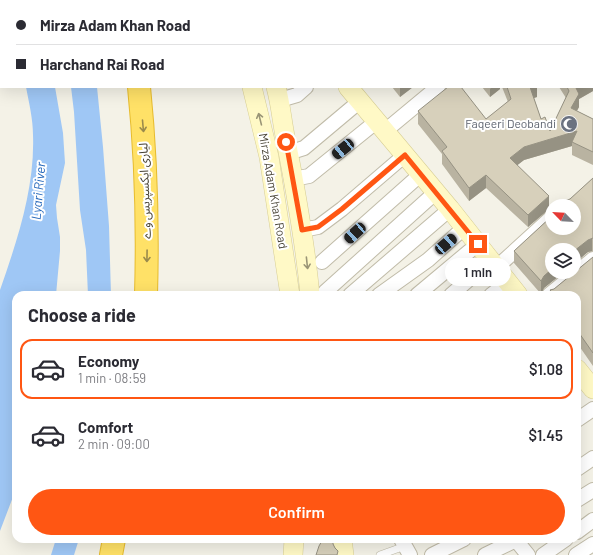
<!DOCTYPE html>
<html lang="en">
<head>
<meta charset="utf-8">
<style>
  body { margin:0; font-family:Barlow,"Noto Sans Arabic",sans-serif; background:#f2f2f3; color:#2b2b33; height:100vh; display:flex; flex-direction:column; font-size:15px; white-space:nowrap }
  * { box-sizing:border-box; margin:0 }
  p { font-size:13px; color:#7c7c81 }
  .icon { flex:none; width:22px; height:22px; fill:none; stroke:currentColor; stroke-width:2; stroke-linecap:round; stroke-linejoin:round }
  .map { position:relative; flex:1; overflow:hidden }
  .details { position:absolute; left:12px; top:291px; width:569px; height:252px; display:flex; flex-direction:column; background:#fff; border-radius:12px; box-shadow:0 4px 16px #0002 }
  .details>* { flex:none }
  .guide { position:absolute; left:0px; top:0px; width:593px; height:88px; box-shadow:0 4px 16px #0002; display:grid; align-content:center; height:88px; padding:0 16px; background:#fff }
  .needle { width:26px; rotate:295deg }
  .controls { position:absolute; left:545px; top:199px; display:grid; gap:8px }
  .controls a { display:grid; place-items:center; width:36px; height:36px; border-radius:50%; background:#fff; box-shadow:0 4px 16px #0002; font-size:20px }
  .end { position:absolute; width:18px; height:18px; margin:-9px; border:5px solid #ff5613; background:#fff; box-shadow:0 0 0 2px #fff }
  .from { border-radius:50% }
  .bubble { position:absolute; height:28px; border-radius:14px; background:#fff; box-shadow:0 4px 16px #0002; font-size:13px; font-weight:600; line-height:28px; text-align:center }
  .car { position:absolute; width:12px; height:24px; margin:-12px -6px; border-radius:5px; box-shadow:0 0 3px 1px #0007; background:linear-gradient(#222 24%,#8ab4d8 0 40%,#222 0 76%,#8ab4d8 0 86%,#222 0) }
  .guide b { display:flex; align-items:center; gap:14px; height:38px; font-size:15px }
  .guide b+b { border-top:1px solid #e1e1e2 }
  .guide i { width:10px; height:10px; background:#2b2b33 }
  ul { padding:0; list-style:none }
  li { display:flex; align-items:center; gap:12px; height:60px; margin:0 8px 6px; padding:0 8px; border:2px solid transparent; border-radius:12px }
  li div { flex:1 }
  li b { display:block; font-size:15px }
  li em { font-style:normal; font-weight:600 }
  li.on { border-color:#ff5613 }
  li>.icon { width:36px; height:36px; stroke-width:1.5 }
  h2 { padding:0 16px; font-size:18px; line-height:48px }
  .action { display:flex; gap:8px; margin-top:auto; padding:8px 16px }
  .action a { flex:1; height:46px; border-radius:24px; background:#ff5613; color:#fff; font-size:16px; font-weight:600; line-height:46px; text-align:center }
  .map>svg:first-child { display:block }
  .water { fill:#9fc7f5 }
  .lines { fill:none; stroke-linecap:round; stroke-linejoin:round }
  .lane-casing { stroke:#c1bca9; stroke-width:8 }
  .street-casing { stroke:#c1bca9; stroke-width:16 }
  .secondary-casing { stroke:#d7ce94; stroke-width:20 }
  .highway-casing { stroke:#e7bc2e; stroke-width:24 }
  .path { stroke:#c3ba99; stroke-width:2.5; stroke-dasharray:2 2; stroke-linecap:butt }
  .lane { stroke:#fff; stroke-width:7 }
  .street { stroke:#fff; stroke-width:14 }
  .secondary { stroke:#fff9c6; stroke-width:19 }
  .highway { stroke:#ffe167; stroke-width:22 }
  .wall { fill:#b9b3a1 }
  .shaded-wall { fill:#969283 }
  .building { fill:#d7d0bb; stroke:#969283 }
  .oneway { stroke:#9a9576 }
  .oneway2 { stroke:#9a8a4c }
  .route { stroke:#ff5613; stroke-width:5 }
  .labels { text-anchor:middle; stroke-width:4; stroke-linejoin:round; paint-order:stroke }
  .worship-label { font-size:12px; fill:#5b616d; stroke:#fff; text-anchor:end }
  .street-label { font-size:12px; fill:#484335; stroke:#fff }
  .water-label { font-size:13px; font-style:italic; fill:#2769bb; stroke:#fff }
</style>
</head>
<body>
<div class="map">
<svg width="593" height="555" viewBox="0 0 593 555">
  <rect width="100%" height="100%" fill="#f4f2e7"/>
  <g class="water">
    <path d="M26 87H55L63 133 65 163 56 205 57 218 60 237V251L56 295H16V489L0 531V290C17 241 35 188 33 135 33 119 29 103 26 87Z"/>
    <path d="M71 87H97L103 147 109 226 111 295H88L86 250 80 210 74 112Z"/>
    <path d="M56 539H79L74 555H51Z"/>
  </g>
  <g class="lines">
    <g class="lane-casing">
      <path id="lane" d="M380 555 405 546"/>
    </g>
    <g class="street-casing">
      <g id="street">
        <path d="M539 1 541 0"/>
        <path d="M280 100 297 95 306 87"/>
        <path d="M385 131 438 87"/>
        <path d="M288 153 304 148 360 101"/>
        <path d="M293 179 309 176 377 121"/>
        <path d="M302 230 318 227 342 209 405 155"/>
        <path d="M322 262 421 174"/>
        <path d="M496 268 552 217"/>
        <path d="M325 292 436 192"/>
        <path d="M350 295 450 209"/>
        <path d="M379 295 428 260 465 227"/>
        <path d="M417 295 478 244"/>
        <path d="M451 295 491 260"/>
        <path d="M491 295 508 282"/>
        <path d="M549 295 593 259"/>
        <path d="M577 420 593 409"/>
        <path d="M577 469 593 458"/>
        <path d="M577 500 593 490"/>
        <path d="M577 532 593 520"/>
        <path d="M401 539 410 555"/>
        <path d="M515 539 528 555"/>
        <path d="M432 555 464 539"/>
        <path d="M485 555 518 539"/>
        <path d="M543 555 566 539"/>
        <path d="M576 555 593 544"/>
      </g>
    </g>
    <g class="secondary-casing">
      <g id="secondary">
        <path d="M231 0V1"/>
        <path d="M245 0V1"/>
        <path d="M274 0 275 1"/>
        <path d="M252 87 269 157 290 295"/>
        <path d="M276 87C281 105 282 123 286 141 296 192 305 243 310 295"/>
        <path d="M348 87 450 209 518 295"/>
        <path d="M577 369 593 389"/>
        <path d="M342 539 344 555"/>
        <path d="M293 555 294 539"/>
      </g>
    </g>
    <g class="highway-casing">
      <g id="highway">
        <path d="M128 0V1"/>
        <path d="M139 87C146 156 148 225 146 295"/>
        <path d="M111 555 114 539"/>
      </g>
    </g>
    <path class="path" d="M0 36 1 35"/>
    <use href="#lane" class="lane"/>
    <use href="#street" class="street"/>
    <use href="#secondary" class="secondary"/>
    <use href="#highway" class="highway"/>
  </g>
  <g class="wall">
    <path d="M344 0H470L468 1H345Z"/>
    <path d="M593 22V91L579 99V107L577 111 593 119V165L572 155V146L524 160 517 165 549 209 528 227 486 188 469 201 442 164V154L418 124V111L486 119 508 102 502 87H537V97L534 98 541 119 550 131 566 98 559 87H592Z"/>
    <path d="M392 87H413L400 97Z"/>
    <path d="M482 87H500V89L490 97Z"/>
    <path d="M593 178V251L588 252 552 272H564L544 288 541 294 514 263V251Z"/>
    <path d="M593 257V366L577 343V295H550V290L554 289Z"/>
  </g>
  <g class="shaded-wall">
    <path d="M592 78H593V91L579 99V107L571 121V108L576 88 577 87H592Z"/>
    <path d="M400 87H413L400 97Z"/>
    <path d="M492 87H500V89L490 97V89Z"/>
    <path d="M530 87H537V97L530 99Z"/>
    <path d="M577 131 572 142V146L524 160 510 171V158L524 147Z"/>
    <path d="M486 175V188L469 201V188Z"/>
    <path d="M549 196V209L528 227V215Z"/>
    <path d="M592 238V251L588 252 574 264V251L588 240Z"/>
    <path d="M552 269V272H564L544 288 541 294V281L544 276Z"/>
  </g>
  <g class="building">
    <path d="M352 0H467L468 1H353Z"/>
    <path d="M593 22V78H592V23Z"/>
    <path d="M448 87H461L486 119 511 99 507 87H530L541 119 545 117 550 131 569 91 567 87H577L576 88 579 94 571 108 593 119V152L572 142 577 131 524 147 510 158 549 196 528 215 486 175 469 188 442 151 447 147 418 111Z"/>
    <path d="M593 178V238L588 240 574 251V250H552V269L544 276 541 281 514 251 552 216V228H574V206H560L564 201 570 199Z"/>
    <path d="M593 257V353L577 330V325L578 324 577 323V295H554L550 290 554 289Z"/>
    <path d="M323 539H333V544L335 548 338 551 337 555H316L319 546Z"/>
  </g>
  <defs><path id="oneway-shaft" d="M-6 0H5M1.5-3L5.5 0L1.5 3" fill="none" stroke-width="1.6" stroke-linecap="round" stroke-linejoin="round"/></defs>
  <g class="oneway">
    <use href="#oneway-shaft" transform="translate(260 119) rotate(-104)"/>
    <use href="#oneway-shaft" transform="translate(307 263) rotate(84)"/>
  </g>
  <g class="oneway2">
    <use href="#oneway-shaft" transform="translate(143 126) rotate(85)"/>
    <use href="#oneway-shaft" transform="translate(147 256) rotate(91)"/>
  </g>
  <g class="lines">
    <path class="route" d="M286 142 302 230 318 227 342 209 405 155 478 244"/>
  </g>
  <defs>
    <g id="mosque-disc" transform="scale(0.9)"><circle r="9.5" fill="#6b7280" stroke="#fff"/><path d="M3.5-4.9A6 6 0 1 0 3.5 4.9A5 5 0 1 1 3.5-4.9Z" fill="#fff"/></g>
  </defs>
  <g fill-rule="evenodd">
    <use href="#mosque-disc" x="569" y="124"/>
  </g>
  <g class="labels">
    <g class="worship-label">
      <text x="556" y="128">Faqeeri Deobandi</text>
    </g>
    <g class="street-label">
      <text transform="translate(145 191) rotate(-92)" y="4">لیاری ایکسپریس وے</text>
      <text transform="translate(273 191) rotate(80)" y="4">Mirza Adam Khan Road</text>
    </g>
    <g class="water-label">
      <text transform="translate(38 191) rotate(-85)" y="5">Lyari River</text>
    </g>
  </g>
</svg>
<div class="controls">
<a><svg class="needle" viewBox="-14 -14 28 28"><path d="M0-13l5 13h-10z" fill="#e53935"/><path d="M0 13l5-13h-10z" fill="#7c7c81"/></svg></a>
<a><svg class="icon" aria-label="layers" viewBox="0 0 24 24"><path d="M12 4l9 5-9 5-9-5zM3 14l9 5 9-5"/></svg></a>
</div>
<i class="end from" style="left:286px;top:142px"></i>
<i class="end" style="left:478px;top:244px"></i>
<div class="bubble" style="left:445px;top:258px;width:66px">1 min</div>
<i class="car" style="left:343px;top:149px;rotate:231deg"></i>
<i class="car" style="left:355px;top:233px;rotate:228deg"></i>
<i class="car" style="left:446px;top:244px;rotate:49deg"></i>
<div class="guide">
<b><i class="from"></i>Mirza Adam Khan Road</b>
<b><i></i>Harchand Rai Road</b>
</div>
<section class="details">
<h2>Choose a ride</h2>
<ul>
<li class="on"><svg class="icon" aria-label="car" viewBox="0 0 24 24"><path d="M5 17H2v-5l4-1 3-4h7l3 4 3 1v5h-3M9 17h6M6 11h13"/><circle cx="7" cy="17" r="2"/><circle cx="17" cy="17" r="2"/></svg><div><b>Economy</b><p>1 min · 08:59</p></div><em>$1.08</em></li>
<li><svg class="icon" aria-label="car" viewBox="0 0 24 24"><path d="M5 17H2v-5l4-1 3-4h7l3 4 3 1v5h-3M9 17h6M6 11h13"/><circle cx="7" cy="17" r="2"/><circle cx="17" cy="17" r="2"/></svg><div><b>Comfort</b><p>2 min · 09:00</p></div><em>$1.45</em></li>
</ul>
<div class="action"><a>Confirm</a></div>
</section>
</div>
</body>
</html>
